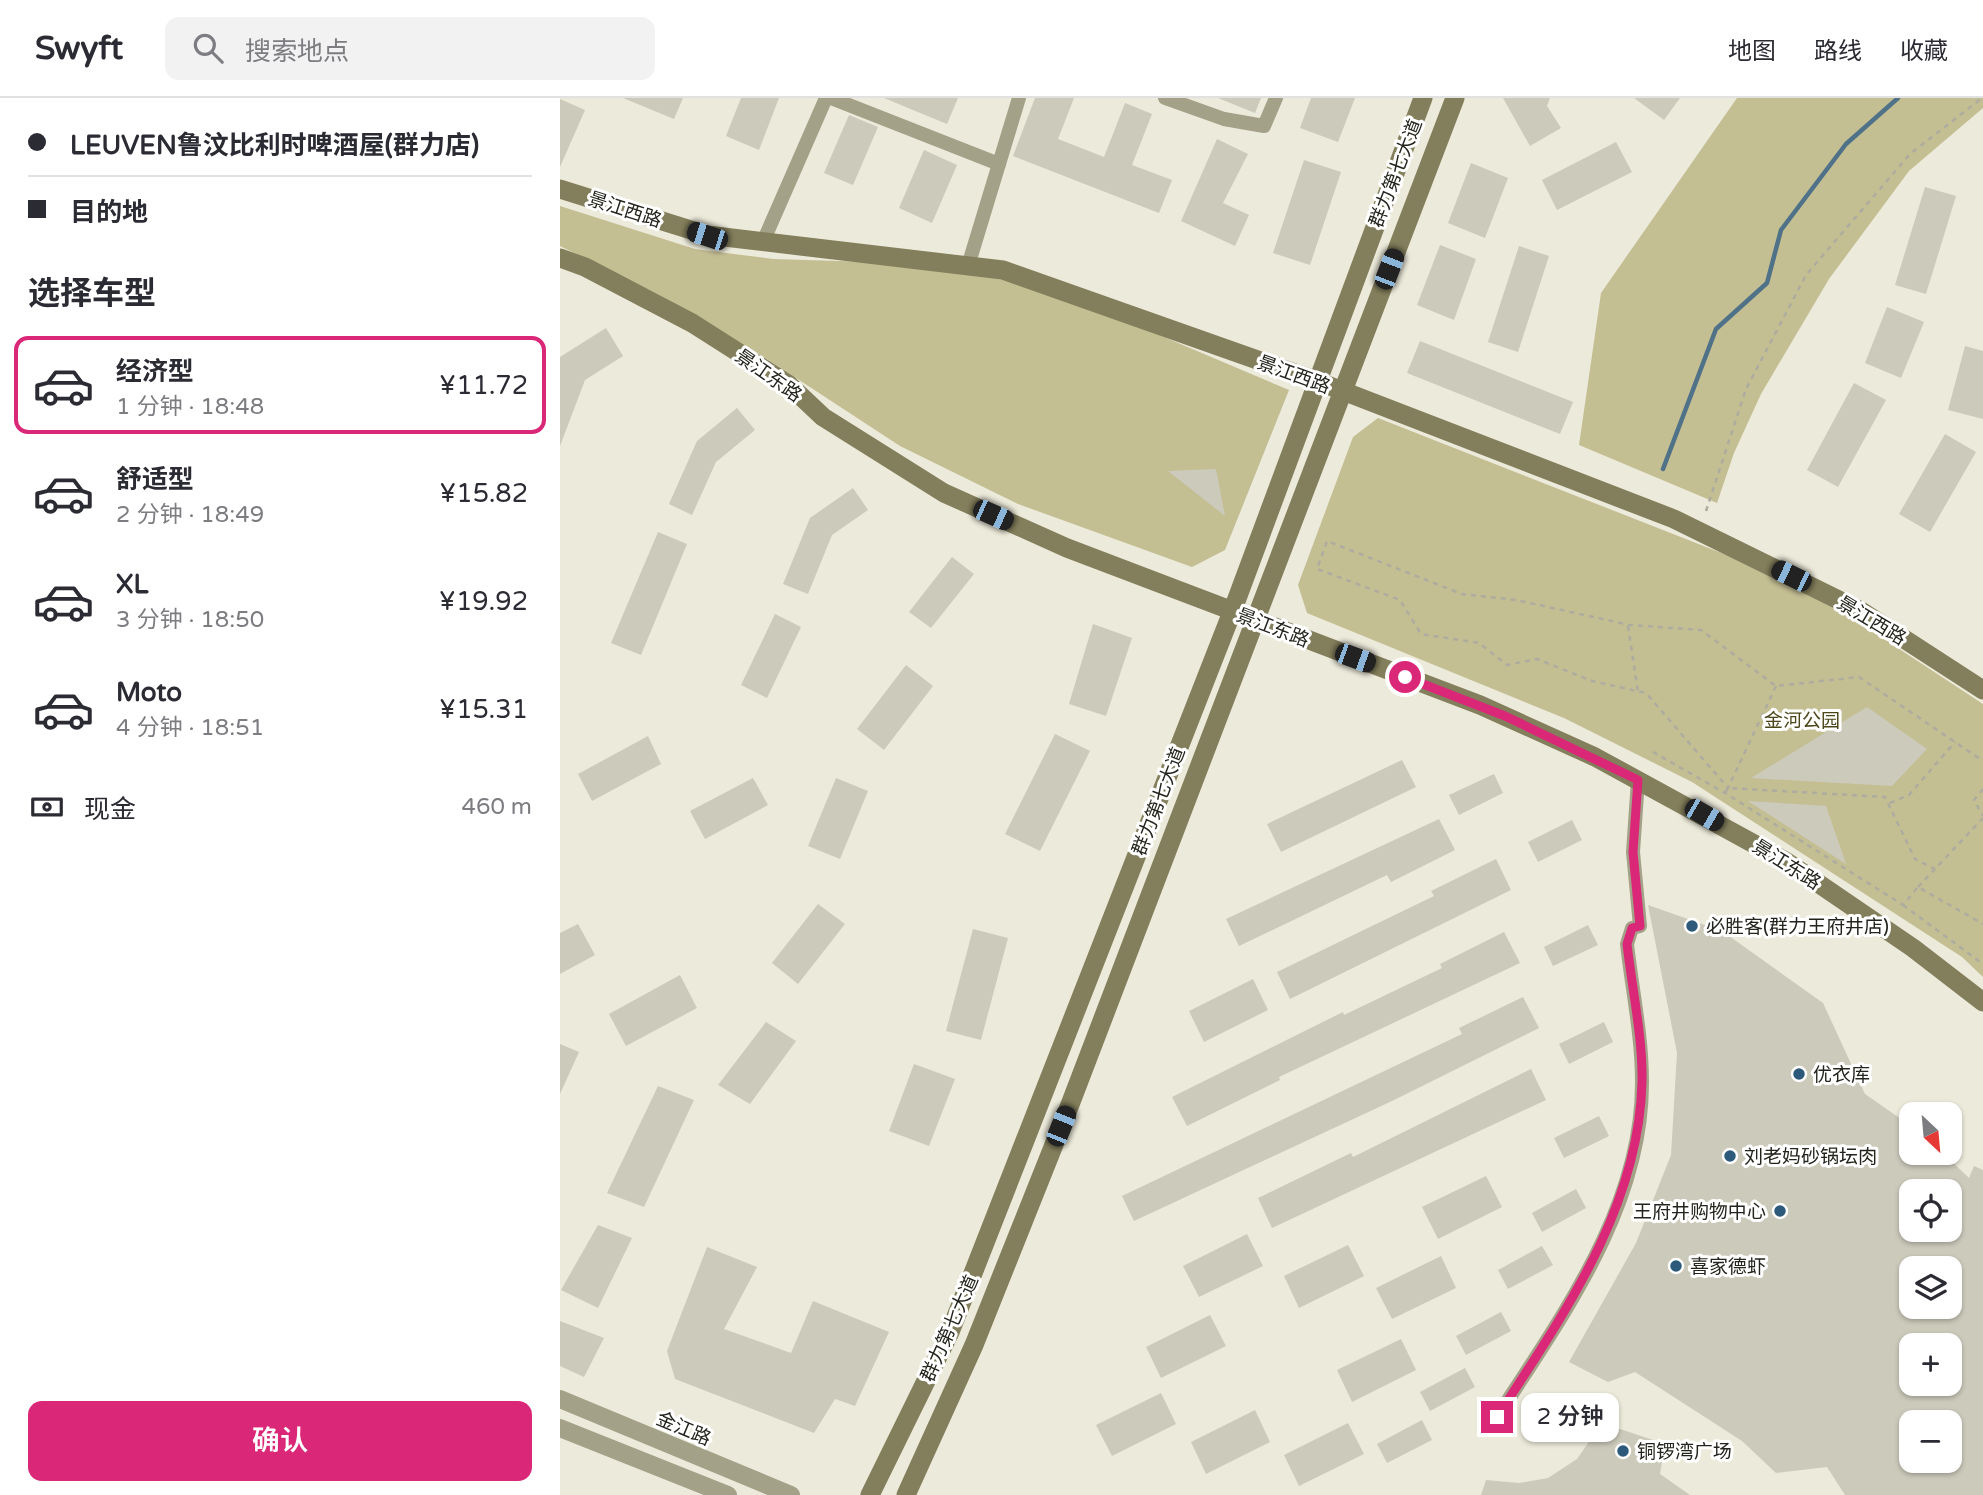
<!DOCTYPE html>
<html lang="zh">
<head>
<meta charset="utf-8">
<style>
  body { margin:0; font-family:"Varela Round","Noto Sans SC",sans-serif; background:#f2f2f3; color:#2b2b33; height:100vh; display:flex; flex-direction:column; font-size:26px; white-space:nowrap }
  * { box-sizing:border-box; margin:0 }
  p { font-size:23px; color:#7c7c81 }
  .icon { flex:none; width:38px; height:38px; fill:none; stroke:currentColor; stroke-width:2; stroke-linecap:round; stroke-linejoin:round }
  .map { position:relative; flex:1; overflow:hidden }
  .side { display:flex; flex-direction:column; background:#fff; width:560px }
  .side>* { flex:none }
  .hud { display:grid; align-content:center; height:154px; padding:0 28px; background:#fff }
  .needle { width:46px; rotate:154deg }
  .controls { position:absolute; left:1339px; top:1004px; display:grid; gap:14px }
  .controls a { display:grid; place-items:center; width:63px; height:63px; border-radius:14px; background:#fff; box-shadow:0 2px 5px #0004; font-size:35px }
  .end { position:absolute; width:32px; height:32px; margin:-16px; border:9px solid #db2777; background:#fff; box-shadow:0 0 0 4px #fff }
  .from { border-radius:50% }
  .bubble { position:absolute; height:49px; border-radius:14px; background:#fff; box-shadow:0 2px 5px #0004; font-size:23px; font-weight:600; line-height:49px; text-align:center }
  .car { position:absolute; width:21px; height:42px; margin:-21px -10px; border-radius:9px; box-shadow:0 0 5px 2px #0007; background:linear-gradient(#222 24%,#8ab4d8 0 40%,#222 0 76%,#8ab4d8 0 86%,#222 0) }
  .hud b { display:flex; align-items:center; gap:24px; height:66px; font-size:26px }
  .hud b+b { border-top:2px solid #e1e1e2 }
  .hud i { width:18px; height:18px; background:#2b2b33 }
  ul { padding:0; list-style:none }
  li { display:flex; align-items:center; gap:21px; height:98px; margin:0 14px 10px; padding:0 14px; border:4px solid transparent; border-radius:14px }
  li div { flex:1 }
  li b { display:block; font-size:26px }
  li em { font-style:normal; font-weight:600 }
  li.active { border-color:#db2777 }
  li>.icon { width:63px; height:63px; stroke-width:1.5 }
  h2 { padding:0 28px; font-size:32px; line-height:84px }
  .pay { display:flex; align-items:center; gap:18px; height:77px; padding:0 28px; font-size:26px }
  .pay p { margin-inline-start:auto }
  .cta { display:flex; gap:14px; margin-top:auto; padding:14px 28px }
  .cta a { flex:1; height:80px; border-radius:14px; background:#db2777; color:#fff; font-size:28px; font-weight:600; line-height:80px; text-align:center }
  header { display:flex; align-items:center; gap:42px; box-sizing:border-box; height:98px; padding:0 35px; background:#fff; border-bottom:2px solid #e1e1e2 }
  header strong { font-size:33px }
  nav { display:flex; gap:38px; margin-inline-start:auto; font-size:24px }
  .search { width:490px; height:63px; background:#f2f2f3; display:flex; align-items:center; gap:18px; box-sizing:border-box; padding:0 24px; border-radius:14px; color:#7c7c81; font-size:26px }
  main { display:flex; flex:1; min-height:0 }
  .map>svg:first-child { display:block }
  .green { fill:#c4be93 }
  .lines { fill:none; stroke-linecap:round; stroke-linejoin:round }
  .stream { stroke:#4f7288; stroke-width:4.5 }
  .building { fill:#cccabb; fill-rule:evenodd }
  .path { stroke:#aeac9f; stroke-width:2.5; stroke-dasharray:5 5; stroke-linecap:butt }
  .minor { stroke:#a4a189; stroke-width:14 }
  .tertiary { stroke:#a4a189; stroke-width:18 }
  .secondary { stroke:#837e5b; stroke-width:19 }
  .route { stroke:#db2777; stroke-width:9 }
  .poi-dot { fill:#2d5a7a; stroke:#fff; stroke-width:2.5 }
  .labels { text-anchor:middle; stroke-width:6; stroke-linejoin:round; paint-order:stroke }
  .street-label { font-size:19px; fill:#24241e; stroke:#fff }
  .park-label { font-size:19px; fill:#4c461a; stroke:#fff }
  .poi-label { font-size:19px; fill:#24241e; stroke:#fff; text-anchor:start }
</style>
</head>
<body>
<header>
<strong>Swyft</strong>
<div class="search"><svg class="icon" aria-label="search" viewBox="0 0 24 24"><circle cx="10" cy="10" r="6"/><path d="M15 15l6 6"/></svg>搜索地点</div>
<nav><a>地图</a><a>路线</a><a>收藏</a></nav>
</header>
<main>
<section class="side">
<div class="hud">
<b><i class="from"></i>LEUVEN鲁汶比利时啤酒屋(群力店)</b>
<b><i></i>目的地</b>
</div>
<h2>选择车型</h2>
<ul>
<li class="active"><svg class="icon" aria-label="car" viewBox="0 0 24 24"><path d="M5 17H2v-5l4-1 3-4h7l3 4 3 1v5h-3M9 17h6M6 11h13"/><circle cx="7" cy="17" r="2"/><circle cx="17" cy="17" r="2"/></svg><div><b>经济型</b><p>1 分钟 · 18:48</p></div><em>¥11.72</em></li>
<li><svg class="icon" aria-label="car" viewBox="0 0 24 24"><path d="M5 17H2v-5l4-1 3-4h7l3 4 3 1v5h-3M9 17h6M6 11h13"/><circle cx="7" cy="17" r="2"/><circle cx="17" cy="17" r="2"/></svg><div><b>舒适型</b><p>2 分钟 · 18:49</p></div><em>¥15.82</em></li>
<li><svg class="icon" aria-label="car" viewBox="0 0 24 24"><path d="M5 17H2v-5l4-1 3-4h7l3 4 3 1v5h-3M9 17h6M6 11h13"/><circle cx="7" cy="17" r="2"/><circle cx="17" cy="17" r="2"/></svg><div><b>XL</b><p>3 分钟 · 18:50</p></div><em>¥19.92</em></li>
<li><svg class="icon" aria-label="car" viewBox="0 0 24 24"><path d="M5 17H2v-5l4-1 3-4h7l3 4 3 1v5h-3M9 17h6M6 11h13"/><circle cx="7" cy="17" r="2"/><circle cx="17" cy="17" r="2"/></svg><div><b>Moto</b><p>4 分钟 · 18:51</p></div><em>¥15.31</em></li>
</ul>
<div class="pay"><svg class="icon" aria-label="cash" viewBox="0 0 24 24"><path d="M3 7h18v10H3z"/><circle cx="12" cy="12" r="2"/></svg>现金<p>460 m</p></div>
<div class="cta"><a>确认</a></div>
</section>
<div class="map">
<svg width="1423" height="1397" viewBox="0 0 1423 1397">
  <rect width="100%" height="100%" fill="#eceada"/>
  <g class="green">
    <path d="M1177 0H1423V10L1349 73 1269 181 1201 296 1174 355 1157 405 1019 347 1041 195Z"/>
    <path d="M0 108 135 151 213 161 312 164 437 178 512 200 729 292 665 452 632 469 458 406 340 348 204 259 93 194 0 148Z"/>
    <path d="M818 320 1164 456 1286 516 1423 606V879L1402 859 1132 684 1004 620 747 515 738 487 793 339Z"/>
  </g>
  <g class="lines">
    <path class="stream" d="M1103 371 1156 231 1207 185 1221 132 1286 46 1338 0"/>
  </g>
  <g class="building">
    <path d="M63 0H123L114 21Z"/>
    <path d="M181 0H219L199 52 166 38Z"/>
    <path d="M324 0H398L387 26Z"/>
    <path d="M475 0H514L498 41 544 59 565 5 592 16 572 67 612 82 599 115 453 58Z"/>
    <path d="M658 0H701L695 15Z"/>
    <path d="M751 0H795L778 44 740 30Z"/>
    <path d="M943 0H990L987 8 1001 30 970 48Z"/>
    <path d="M1074 0H1120L1104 22Z"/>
    <path d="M0 1 25 12 0 69Z"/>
    <path d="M289 17 318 29 293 87 264 75Z"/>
    <path d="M657 41 688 56 663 105 689 117 675 148 621 123Z"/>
    <path d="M1056 44 1072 74 997 112 982 82Z"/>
    <path d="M364 52 397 67 372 125 339 110Z"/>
    <path d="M744 62 781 74 750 167 713 155Z"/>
    <path d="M911 65 948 80 925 140 888 125Z"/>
    <path d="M1365 89 1396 98 1366 196 1335 187Z"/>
    <path d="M880 147 916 161 894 222 857 207Z"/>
    <path d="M959 148 989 158 958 254 928 244Z"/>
    <path d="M1327 209 1364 224 1341 280 1305 265Z"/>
    <path d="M46 230 63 258 25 282 0 348V259Z"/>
    <path d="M860 243 1013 304 1000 336 847 275Z"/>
    <path d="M1405 248 1423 253V321L1388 312Z"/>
    <path d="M1294 285 1326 302 1278 389 1247 372Z"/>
    <path d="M177 310 195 332 156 364 132 417 109 406 137 343Z"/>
    <path d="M1385 336 1416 354 1370 434 1339 416Z"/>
    <path d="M656 371 665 418 608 373Z"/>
    <path d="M293 390 308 412 272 437 248 496 223 486 250 420Z"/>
    <path d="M98 434 127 446 81 557 51 545Z"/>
    <path d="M392 459 414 476 371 530 349 514Z"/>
    <path d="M215 516 241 529 207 600 181 587Z"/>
    <path d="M533 526 572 540 546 618 509 606Z"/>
    <path d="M346 567 373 588 324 652 297 631Z"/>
    <path d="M1307 609 1367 651 1332 688 1191 680Z"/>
    <path d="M495 636 530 653 480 753 445 736Z"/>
    <path d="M88 638 101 666 32 703 18 676Z"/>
    <path d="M842 662 856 689 721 754 707 726Z"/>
    <path d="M934 676 943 695 899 717 889 697Z"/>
    <path d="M193 680 208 707 145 741 130 713Z"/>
    <path d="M276 680 308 693 280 761 248 748Z"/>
    <path d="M1188 703 1266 708 1286 766Z"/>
    <path d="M879 721 895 752 831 784 827 777 679 848 666 821Z"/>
    <path d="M1012 722 1022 742 978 764 968 744Z"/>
    <path d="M936 761 951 792 730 901 717 874 874 798 871 793Z"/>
    <path d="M258 806 285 826 238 886 212 865Z"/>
    <path d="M1088 807 1162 833 1263 905 1305 996 1351 1028V1055H1383L1409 1080 1414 1068 1423 1072V1397H1285L1267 1369 1216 1375 1182 1343 1075 1274 1048 1284 1009 1264 1076 1145 1111 1057 1117 955ZM1351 1094H1390V1132H1351ZM1351 1171H1390V1209H1351ZM1351 1248H1390V1286H1351ZM1351 1325H1390V1363H1351Z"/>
    <path d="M18 826 35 857 0 876V835Z"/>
    <path d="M1028 827 1038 847 993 868 984 849Z"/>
    <path d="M413 831 448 840 421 942 386 933Z"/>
    <path d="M944 834 960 865 719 979 720 982 627 1028 612 999 783 914 784 917 882 870 880 866Z"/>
    <path d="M120 877 137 910 66 948 49 916Z"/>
    <path d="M693 881 708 912 644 944 629 913Z"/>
    <path d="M963 899 979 930 832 1003 574 1123 562 1098 902 936 899 930Z"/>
    <path d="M206 924 236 943 190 1006 158 987Z"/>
    <path d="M1044 924 1053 944 1009 966 999 946Z"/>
    <path d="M0 946 19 954 0 996Z"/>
    <path d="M354 966 395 981 369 1048 329 1033Z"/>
    <path d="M971 971 986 1002 712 1130 698 1100 791 1055 793 1059Z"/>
    <path d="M98 988 134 1002 84 1109 47 1095Z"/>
    <path d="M1039 1018 1049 1038 1004 1060 994 1040Z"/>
    <path d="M926 1078 942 1109 878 1141 862 1109Z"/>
    <path d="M1016 1091 1026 1110 982 1134 972 1115Z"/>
    <path d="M38 1127 72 1140 38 1210 1 1192Z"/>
    <path d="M687 1136 703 1168 639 1199 623 1168Z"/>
    <path d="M788 1147 804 1178 739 1210 724 1178Z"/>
    <path d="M982 1148 993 1167 948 1191 938 1172Z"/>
    <path d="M147 1149 197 1169 164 1231 231 1255 253 1203 329 1234 295 1308 275 1301 254 1335 115 1281 107 1253Z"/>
    <path d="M881 1158 896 1190 832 1221 816 1190Z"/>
    <path d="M941 1214 951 1233 906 1257 896 1238Z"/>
    <path d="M650 1217 666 1248 601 1280 586 1249Z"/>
    <path d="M0 1223 44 1240 24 1279 0 1268Z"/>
    <path d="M841 1241 856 1272 792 1304 777 1272Z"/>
    <path d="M905 1270 915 1289 870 1313 860 1294Z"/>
    <path d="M601 1295 616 1326 552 1358 536 1327Z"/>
    <path d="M695 1312 710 1344 646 1376 631 1344Z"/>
    <path d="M862 1322 872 1342 827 1365 817 1346Z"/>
    <path d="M788 1325 804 1356 739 1388 724 1357Z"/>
    <path d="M1042 1325 1105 1346 1100 1376 1130 1397H921L926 1382 959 1385 988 1380 1017 1361Z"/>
  </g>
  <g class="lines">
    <g class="path">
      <path d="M1146 413 1186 291 1246 177 1350 56 1422 0"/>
      <path d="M1068 528 1078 594"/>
      <path d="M1216 588 1168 690 1086 595 1032 583 977 561 947 567 919 545 861 536 840 502 757 471 767 443 902 496 956 502 1070 527 1141 532 1216 588 1299 579 1423 663"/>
      <path d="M1093 654 1165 695 1343 807 1358 789 1423 826"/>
      <path d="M1423 691 1414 702 1423 718"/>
      <path d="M1165 695 1168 690 1325 699 1355 761 1375 771"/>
      <path d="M1330 705 1349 697 1395 644"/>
      <path d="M1358 789 1423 720"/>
      <path d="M1343 807 1423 866"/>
    </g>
    <g class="minor">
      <path d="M271 0 439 66"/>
      <path d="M605 0 664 21 704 28 716 0"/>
      <path d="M203 144 266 0"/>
      <path d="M408 168 459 0"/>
      <path d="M937 1319C1002 1218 1083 1109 1082 983 1082 938 1072 891 1067 846L1072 830 1080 828 1073 754 1078 682"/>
    </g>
    <g class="tertiary">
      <path d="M0 1301 231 1397"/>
      <path d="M0 1330 168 1397"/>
    </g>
    <g class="secondary">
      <path d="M0 91 147 137 443 172 757 283 1114 421 1301 513 1423 592"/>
      <path d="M0 160 25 169 132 225 228 286 263 319 384 395 507 450 920 607 1035 659 1227 764 1353 850 1423 904"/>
      <path d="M310 1397 390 1234 672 514 863 0"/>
      <path d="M346 1397 414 1247 511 1004 895 0"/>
    </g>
  </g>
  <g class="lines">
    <path class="route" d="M845 579 945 618 1078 682 1073 754 1080 828 1072 830 1067 846C1072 890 1083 941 1082 984 1079 1111 1003 1217 937 1319"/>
  </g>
  <g class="poi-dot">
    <circle cx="1132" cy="828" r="7"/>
    <circle cx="1239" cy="976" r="7"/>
    <circle cx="1170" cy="1058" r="7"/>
    <circle cx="1220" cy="1113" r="7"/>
    <circle cx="1116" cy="1168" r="7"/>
    <circle cx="1063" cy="1353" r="7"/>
  </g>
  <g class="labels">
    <g class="street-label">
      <text transform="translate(835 75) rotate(-69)" y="7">群力第七大道</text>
      <text transform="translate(65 111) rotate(18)" y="7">景江西路</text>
      <text transform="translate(734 276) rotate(20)" y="7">景江西路</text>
      <text transform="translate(209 277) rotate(35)" y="7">景江东路</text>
      <text transform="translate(1312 522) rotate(31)" y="7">景江西路</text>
      <text transform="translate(713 529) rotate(21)" y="7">景江东路</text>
      <text transform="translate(598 703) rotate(-69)" y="7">群力第七大道</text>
      <text transform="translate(1227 766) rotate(32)" y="7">景江东路</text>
      <text transform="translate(389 1230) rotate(-66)" y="7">群力第七大道</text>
      <text transform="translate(124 1330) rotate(23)" y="7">金江路</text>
    </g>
    <g class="park-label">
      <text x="1242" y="629">金河公园</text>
    </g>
    <g class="poi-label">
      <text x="1146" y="835">必胜客(群力王府井店)</text>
      <text x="1253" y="983">优衣库</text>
      <text x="1184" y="1065">刘老妈砂锅坛肉</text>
      <text x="1206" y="1120" text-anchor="end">王府井购物中心</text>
      <text x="1130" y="1175">喜家德虾</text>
      <text x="1077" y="1360">铜锣湾广场</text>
    </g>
  </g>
</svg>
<div class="controls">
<a><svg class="needle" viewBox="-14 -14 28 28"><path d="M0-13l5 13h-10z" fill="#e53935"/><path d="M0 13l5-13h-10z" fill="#7c7c81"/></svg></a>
<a><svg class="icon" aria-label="locate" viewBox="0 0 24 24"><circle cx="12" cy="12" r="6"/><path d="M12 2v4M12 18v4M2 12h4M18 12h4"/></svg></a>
<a><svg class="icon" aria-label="layers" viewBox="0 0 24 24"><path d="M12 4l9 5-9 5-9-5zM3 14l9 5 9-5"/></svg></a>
<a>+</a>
<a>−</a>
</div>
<i class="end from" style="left:845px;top:579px"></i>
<i class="end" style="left:937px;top:1319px"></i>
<div class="bubble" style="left:961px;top:1295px;width:98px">2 分钟</div>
<i class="car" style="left:147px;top:138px;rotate:288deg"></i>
<i class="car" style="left:829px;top:171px;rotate:21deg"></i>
<i class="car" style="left:433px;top:417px;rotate:114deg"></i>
<i class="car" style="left:1231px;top:478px;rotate:296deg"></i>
<i class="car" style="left:795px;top:560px;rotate:110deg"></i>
<i class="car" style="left:1144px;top:717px;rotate:120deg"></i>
<i class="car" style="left:501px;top:1028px;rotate:22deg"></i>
</div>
</main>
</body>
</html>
